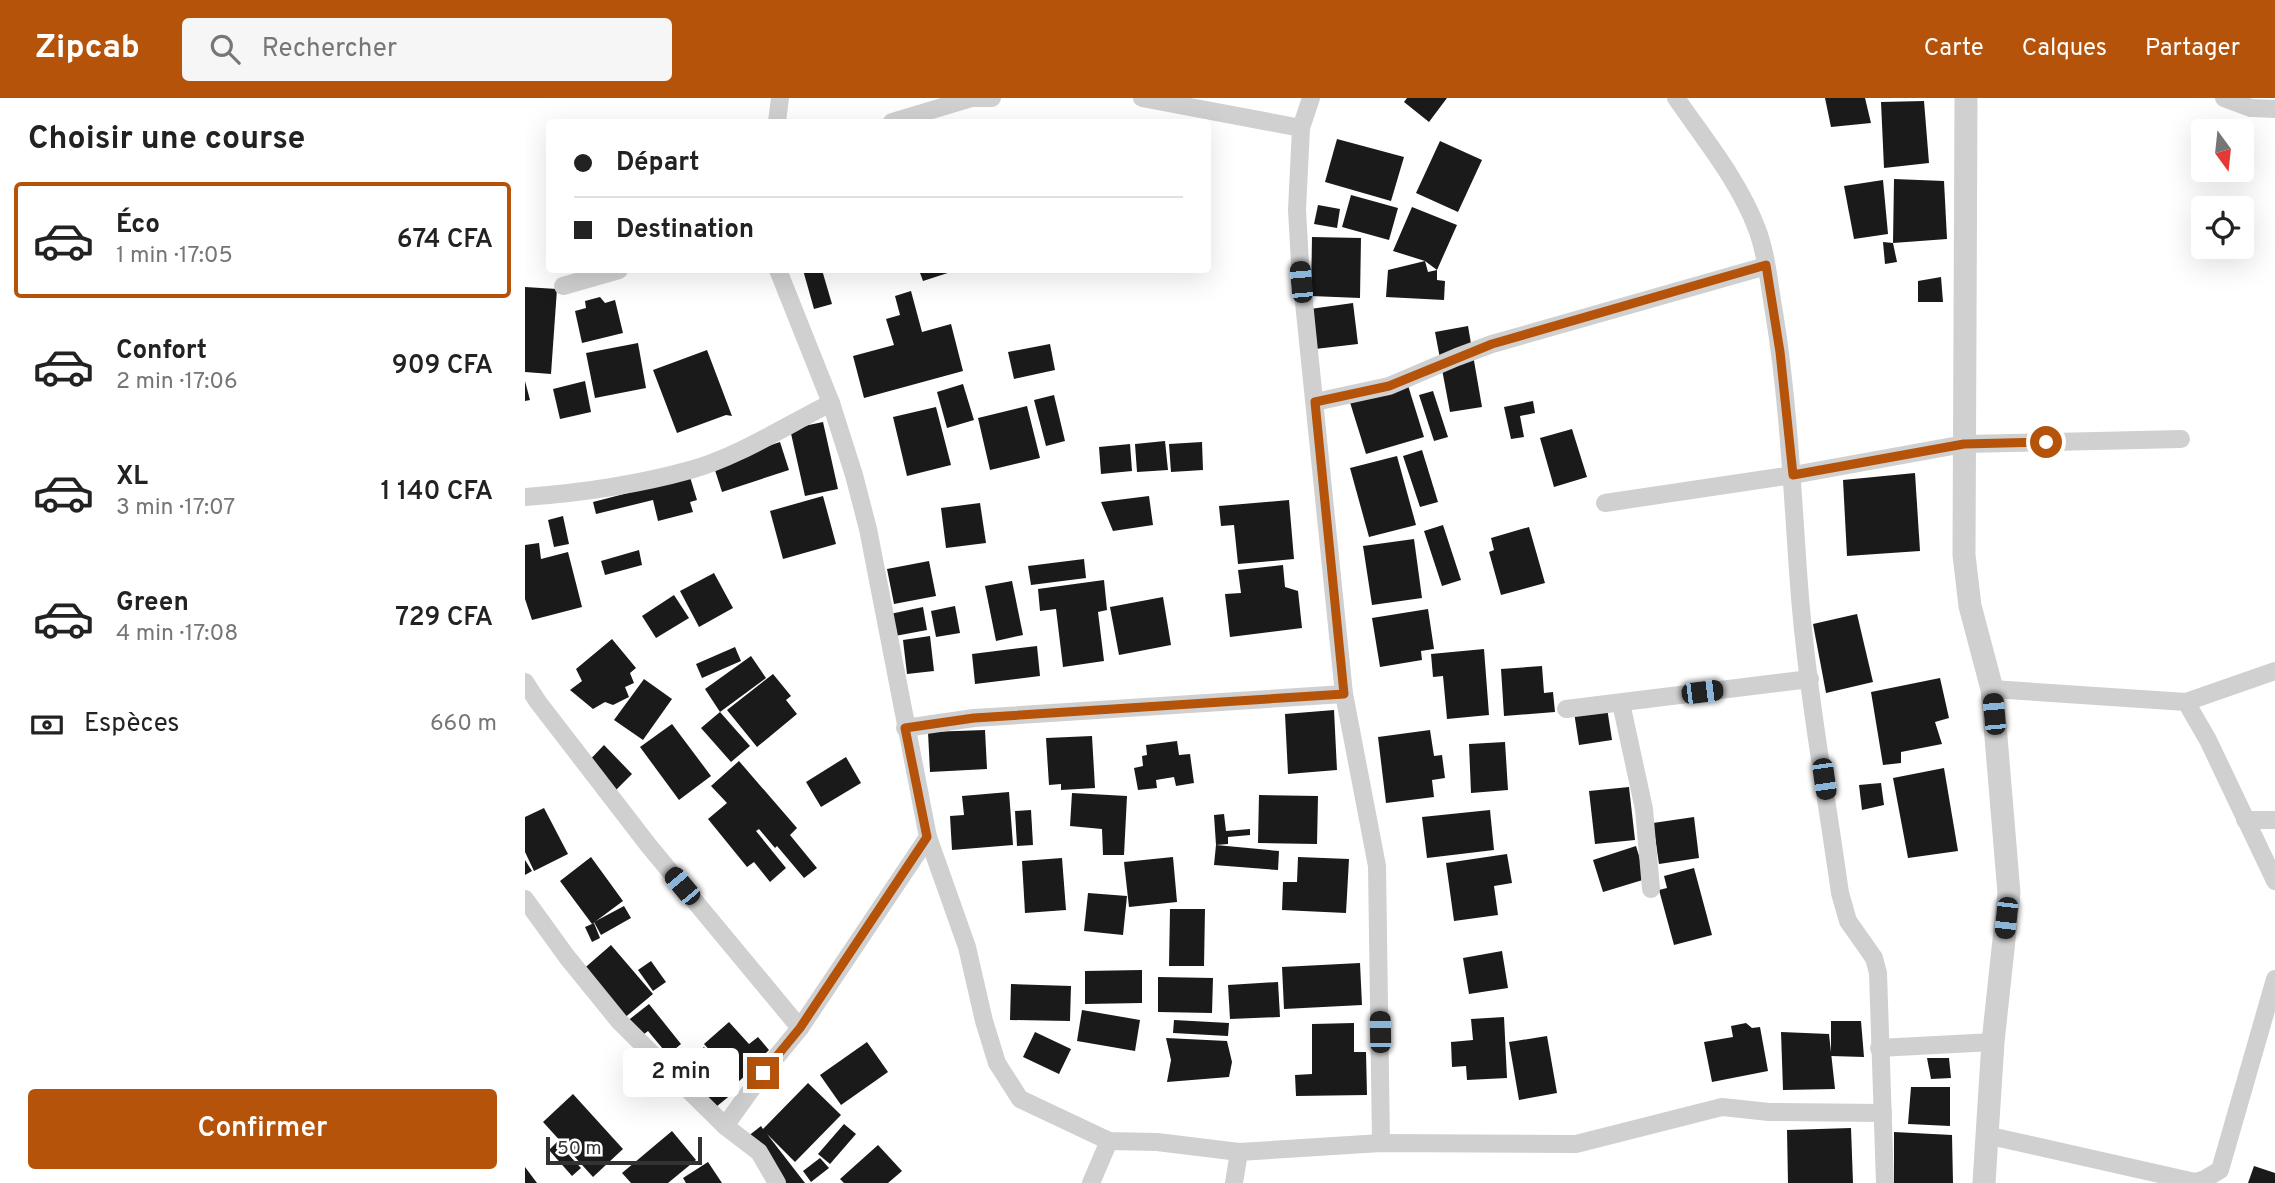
<!DOCTYPE html>
<html lang="fr">
<head>
<meta charset="utf-8">
<style>
  body { margin:0; font-family:Overpass,sans-serif; background:#f6f6f6; color:#222; height:100vh; display:flex; flex-direction:column; font-size:26px; white-space:nowrap }
  * { box-sizing:border-box; margin:0 }
  p { font-size:23px; color:#767676 }
  .icon { flex:none; width:38px; height:38px; fill:none; stroke:currentColor; stroke-width:2; stroke-linecap:round; stroke-linejoin:round }
  .map { position:relative; flex:1; overflow:hidden }
  .panel { display:flex; flex-direction:column; background:#fff; width:525px }
  .panel>* { flex:none }
  .top-card { position:absolute; left:21px; top:21px; width:665px; height:154px; border-radius:7px; box-shadow:0 7px 28px #0002; display:grid; align-content:center; height:154px; padding:0 28px; background:#fff }
  .needle { width:46px; rotate:165deg }
  .buttons { position:absolute; left:1666px; top:21px; display:grid; gap:14px }
  .buttons a { display:grid; place-items:center; width:63px; height:63px; border-radius:7px; background:#fff; box-shadow:0 7px 28px #0002; font-size:35px }
  .scale { position:absolute; left:21px; bottom:18px; width:156px; box-sizing:border-box; padding-left:7px; border:4px solid #333; border-top:0; font-size:19px; line-height:24px; white-space:nowrap; color:#333; -webkit-text-stroke:5px #fff; paint-order:stroke }
  .end { position:absolute; width:32px; height:32px; margin:-16px; border:9px solid #b45309; background:#fff; box-shadow:0 0 0 4px #fff }
  .from { border-radius:50% }
  .bubble { position:absolute; height:49px; border-radius:7px; background:#fff; box-shadow:0 7px 28px #0002; font-size:23px; font-weight:600; line-height:49px; text-align:center }
  .car { position:absolute; width:21px; height:42px; margin:-21px -10px; border-radius:9px; box-shadow:0 0 5px 2px #0007; background:linear-gradient(#222 24%,#8ab4d8 0 40%,#222 0 76%,#8ab4d8 0 86%,#222 0) }
  .top-card b { display:flex; align-items:center; gap:24px; height:66px; font-size:26px }
  .top-card b+b { border-top:2px solid #e0e0e0 }
  .top-card i { width:18px; height:18px; background:#222 }
  ul { padding:0; list-style:none }
  li { display:flex; align-items:center; gap:21px; height:116px; margin:0 14px 10px; padding:0 14px; border:4px solid transparent; border-radius:7px }
  li div { flex:1 }
  li b { display:block; font-size:26px }
  li em { font-style:normal; font-weight:600 }
  li.active { border-color:#b45309 }
  li>.icon { width:63px; height:63px; stroke-width:1.5 }
  h2 { padding:0 28px; font-size:32px; line-height:84px }
  .pay { display:flex; align-items:center; gap:18px; height:77px; padding:0 28px; font-size:26px }
  .pay p { margin-inline-start:auto }
  .action { display:flex; gap:14px; margin-top:auto; padding:14px 28px }
  .action a { flex:1; height:80px; border-radius:7px; background:#b45309; color:#fff; font-size:28px; font-weight:600; line-height:80px; text-align:center }
  header { display:flex; align-items:center; gap:42px; box-sizing:border-box; height:98px; padding:0 35px; background:#b45309; color:#fff }
  header strong { font-size:33px }
  nav { display:flex; gap:38px; margin-inline-start:auto; font-size:24px }
  .search { width:490px; height:63px; background:#f6f6f6; display:flex; align-items:center; gap:18px; box-sizing:border-box; padding:0 24px; border-radius:7px; color:#767676; font-size:26px }
  main { display:flex; flex:1; min-height:0 }
  .map>svg:first-child { display:block }
  .building { fill:#1a1a1a }
  .lines { fill:none; stroke-linecap:round; stroke-linejoin:round }
  .minor { stroke:#d0d0d0; stroke-width:18 }
  .tertiary { stroke:#d0d0d0; stroke-width:23 }
  .route { stroke:#b45309; stroke-width:9 }
</style>
</head>
<body>
<header>
<strong>Zipcab</strong>
<div class="search"><svg class="icon" aria-label="search" viewBox="0 0 24 24"><circle cx="10" cy="10" r="6"/><path d="M15 15l6 6"/></svg>Rechercher</div>
<nav><a>Carte</a><a>Calques</a><a>Partager</a></nav>
</header>
<main>
<section class="panel">
<h2>Choisir une course</h2>
<ul>
<li class="active"><svg class="icon" aria-label="car" viewBox="0 0 24 24"><path d="M5 17H2v-5l4-1 3-4h7l3 4 3 1v5h-3M9 17h6M6 11h13"/><circle cx="7" cy="17" r="2"/><circle cx="17" cy="17" r="2"/></svg><div><b>Éco</b><p>1 min · 17:05</p></div><em>674 CFA</em></li>
<li><svg class="icon" aria-label="car" viewBox="0 0 24 24"><path d="M5 17H2v-5l4-1 3-4h7l3 4 3 1v5h-3M9 17h6M6 11h13"/><circle cx="7" cy="17" r="2"/><circle cx="17" cy="17" r="2"/></svg><div><b>Confort</b><p>2 min · 17:06</p></div><em>909 CFA</em></li>
<li><svg class="icon" aria-label="car" viewBox="0 0 24 24"><path d="M5 17H2v-5l4-1 3-4h7l3 4 3 1v5h-3M9 17h6M6 11h13"/><circle cx="7" cy="17" r="2"/><circle cx="17" cy="17" r="2"/></svg><div><b>XL</b><p>3 min · 17:07</p></div><em>1 140 CFA</em></li>
<li><svg class="icon" aria-label="car" viewBox="0 0 24 24"><path d="M5 17H2v-5l4-1 3-4h7l3 4 3 1v5h-3M9 17h6M6 11h13"/><circle cx="7" cy="17" r="2"/><circle cx="17" cy="17" r="2"/></svg><div><b>Green</b><p>4 min · 17:08</p></div><em>729 CFA</em></li>
</ul>
<div class="pay"><svg class="icon" aria-label="cash" viewBox="0 0 24 24"><path d="M3 7h18v10H3z"/><circle cx="12" cy="12" r="2"/></svg>Espèces<p>660 m</p></div>
<div class="action"><a>Confirmer</a></div>
</section>
<div class="map">
<svg width="1750" height="1085" viewBox="0 0 1750 1085">
  <rect width="100%" height="100%" fill="#fff"/>
  <g class="building">
    <path d="M882 0H922L904 24 879 4Z"/>
    <path d="M1300 0H1340L1346 25 1306 29Z"/>
    <path d="M1399 3 1404 65 1359 70 1356 4Z"/>
    <path d="M812 41 879 59 866 103 800 84Z"/>
    <path d="M915 43 957 62 933 114 891 95Z"/>
    <path d="M1369 81 1419 83 1422 141 1368 145Z"/>
    <path d="M1358 82 1363 136 1329 141 1319 88Z"/>
    <path d="M826 97 873 110 864 142 817 129Z"/>
    <path d="M793 107 815 111 812 130 789 126Z"/>
    <path d="M887 109 932 127 912 172V182L920 183 919 202 861 199 863 172 900 163 903 174 912 172 900 163 868 153Z"/>
    <path d="M787 139 836 140 835 200 786 198Z"/>
    <path d="M1358 144 1368 145 1372 164 1360 166Z"/>
    <path d="M278 172H297L307 206 289 211Z"/>
    <path d="M394 172H432L398 183Z"/>
    <path d="M1416 179 1418 204H1393V183Z"/>
    <path d="M0 189 32 191 26 276 0 274Z"/>
    <path d="M386 193 397 234 426 226 438 273 339 300 328 258 369 247 361 221 375 217 370 198Z"/>
    <path d="M75 199 80 205 90 202 98 235 57 245 50 213 61 210 60 203Z"/>
    <path d="M828 205 833 246 790 251 785 211Z"/>
    <path d="M943 228 957 309 925 314 910 234Z"/>
    <path d="M113 245 121 290 70 300 61 255Z"/>
    <path d="M525 246 530 272 489 281 483 254Z"/>
    <path d="M182 252 207 318 201 317 152 335 128 272Z"/>
    <path d="M881 281 899 339 841 356 823 298Z"/>
    <path d="M0 283 5 302 0 303Z"/>
    <path d="M60 283 66 314 35 321 28 291Z"/>
    <path d="M438 286 449 322 422 330 412 294Z"/>
    <path d="M908 293 923 339 909 343 894 297Z"/>
    <path d="M529 297 540 343 521 348 509 302Z"/>
    <path d="M1008 303 1010 315 995 318 999 339 986 341 979 309Z"/>
    <path d="M502 308 515 360 465 372 453 320Z"/>
    <path d="M411 309 426 367 382 378 368 319Z"/>
    <path d="M298 324 313 391 280 398 265 331Z"/>
    <path d="M1047 331 1062 379 1029 389 1015 340Z"/>
    <path d="M640 343 643 372 612 374 610 346Z"/>
    <path d="M255 344 264 372 197 394 188 366Z"/>
    <path d="M677 344 678 372 646 374 644 346Z"/>
    <path d="M605 346 607 373 576 376 574 349Z"/>
    <path d="M897 352 913 404 895 409 878 358Z"/>
    <path d="M872 358 891 427 844 439 825 370Z"/>
    <path d="M1390 375 1395 453 1322 458 1318 382Z"/>
    <path d="M165 379 172 402 165 404 168 414 133 423 128 402 71 416 68 404Z"/>
    <path d="M298 398 311 446 258 461 245 413Z"/>
    <path d="M624 398 628 427 588 433 576 404Z"/>
    <path d="M764 402 769 461 713 466 709 427 696 428 694 408Z"/>
    <path d="M455 405 461 445 421 450 416 410Z"/>
    <path d="M38 418 44 446 29 449 23 422Z"/>
    <path d="M918 427 936 482 917 488 899 433Z"/>
    <path d="M1004 429 1020 485 976 497 964 454 969 452 966 440Z"/>
    <path d="M889 441 897 500 847 507 838 448Z"/>
    <path d="M14 445 16 461 43 454 57 509 7 522 0 501V447Z"/>
    <path d="M114 452 117 467 80 477 76 463Z"/>
    <path d="M559 461 561 480 506 487 503 468Z"/>
    <path d="M404 463 411 498 369 506 362 471Z"/>
    <path d="M758 467 760 489 773 493 777 530 705 539 700 496 716 495 713 472Z"/>
    <path d="M189 475 208 510 174 529 155 493Z"/>
    <path d="M579 482 582 512 573 514 579 563 538 569 531 511 515 513 513 491Z"/>
    <path d="M487 483 498 537 471 543 460 488Z"/>
    <path d="M149 497 164 520 131 540 117 518Z"/>
    <path d="M638 499 646 547 594 557 585 509Z"/>
    <path d="M430 508 435 535 411 539 406 513Z"/>
    <path d="M398 509 402 532 370 538 365 516Z"/>
    <path d="M903 511 909 551 896 553 897 562 855 569 847 520Z"/>
    <path d="M1332 516 1348 584 1301 595 1288 526Z"/>
    <path d="M405 538 409 573 382 576 378 542Z"/>
    <path d="M87 541 111 570 105 575 109 585 100 589 104 599 88 607 80 604 68 611 45 592 57 583 51 571Z"/>
    <path d="M512 548 515 578 450 586 447 556Z"/>
    <path d="M210 549 216 563 177 580 171 566Z"/>
    <path d="M959 551 964 617 922 621 918 578 908 579 906 556Z"/>
    <path d="M226 558 241 580 195 614 180 591Z"/>
    <path d="M1017 568 1019 595 1028 594 1030 614 979 618 976 571Z"/>
    <path d="M248 576 266 598 261 602 272 616 232 649 202 612Z"/>
    <path d="M1415 580 1424 620 1410 624 1417 646 1376 654V665L1358 667 1346 594Z"/>
    <path d="M119 581 147 601 118 642 89 622Z"/>
    <path d="M1082 610 1087 642 1054 647 1049 614Z"/>
    <path d="M809 612 812 672 763 676 760 616Z"/>
    <path d="M195 614 225 648 206 664 176 630Z"/>
    <path d="M147 626 186 678 154 702 115 649Z"/>
    <path d="M460 632 462 671 405 674 403 634Z"/>
    <path d="M905 632 909 658 917 657 920 680 907 682 909 699 861 705 853 639Z"/>
    <path d="M567 638 570 690 536 692V686L524 687 521 640Z"/>
    <path d="M652 643 654 657 665 656 669 685 651 688 649 679 631 682 632 690 613 692 609 670 618 668 617 658 622 657 621 647Z"/>
    <path d="M980 644 983 692 946 695 944 646Z"/>
    <path d="M79 647 107 676 85 698 57 670Z"/>
    <path d="M321 659 336 685 296 709 281 684Z"/>
    <path d="M214 663 272 730 265 737 292 770 279 780 252 748 250 750 234 731 231 733 261 770 245 784 229 764 222 769 183 721 202 705 186 688Z"/>
    <path d="M1419 670 1433 753 1383 760 1368 680Z"/>
    <path d="M1356 685 1359 707 1337 712 1334 687Z"/>
    <path d="M1104 689 1110 742 1070 746 1064 693Z"/>
    <path d="M484 694 488 747 427 752 425 718 439 717 437 698Z"/>
    <path d="M547 695 602 698 599 757H578L577 731 545 728Z"/>
    <path d="M734 697 793 698 792 746 733 745Z"/>
    <path d="M19 710 43 756 9 773 0 754V719Z"/>
    <path d="M506 712 508 747 492 748 490 713Z"/>
    <path d="M965 712 969 752 902 760 897 719Z"/>
    <path d="M699 716 701 733 725 731V737L703 739V746L691 747 689 717Z"/>
    <path d="M1169 719 1174 760 1134 766 1128 725Z"/>
    <path d="M691 747 754 753 753 772 689 767Z"/>
    <path d="M1111 748 1121 781 1078 794 1068 762Z"/>
    <path d="M982 756 987 785 969 788 973 817 929 823 921 765Z"/>
    <path d="M66 759 98 803 67 826 69 825 75 840 67 844 60 829 67 826 35 783Z"/>
    <path d="M648 759 652 804 604 809 599 764Z"/>
    <path d="M773 759 824 761 821 815 757 812 758 784H772Z"/>
    <path d="M537 760 541 812 500 815 497 763Z"/>
    <path d="M0 762 7 773 0 777Z"/>
    <path d="M1169 770 1187 837 1149 847 1134 792 1142 790 1139 778Z"/>
    <path d="M563 795 602 798 598 837 559 833Z"/>
    <path d="M99 808 106 820 76 837 69 824Z"/>
    <path d="M645 811H680L679 868H644Z"/>
    <path d="M86 847 128 896 97 922 55 874Z"/>
    <path d="M977 853 983 890 944 896 938 860Z"/>
    <path d="M126 863 141 884 128 893 113 872Z"/>
    <path d="M835 865 837 907 759 911 757 869Z"/>
    <path d="M617 872V905L560 906V873Z"/>
    <path d="M633 879 688 880 687 915 633 914Z"/>
    <path d="M753 884 755 919 705 921 703 887Z"/>
    <path d="M486 886 546 888 545 923 485 922Z"/>
    <path d="M124 906 156 946 143 957 123 933 114 940 101 924Z"/>
    <path d="M557 912 615 922 610 953 552 943Z"/>
    <path d="M979 919 982 980 942 982 941 968 927 969 926 944 948 942 946 921Z"/>
    <path d="M649 922 704 925 703 938 648 935Z"/>
    <path d="M1306 923H1336L1339 959 1306 958Z"/>
    <path d="M204 924 224 946 233 939 244 952 236 960 238 962 213 984 179 946Z"/>
    <path d="M829 925V954H841L842 997 771 998 770 977 787 976V926Z"/>
    <path d="M1221 925 1227 930 1235 929 1243 973 1187 984 1179 944 1208 939 1206 928Z"/>
    <path d="M510 934 546 951 534 976 498 959Z"/>
    <path d="M1256 934 1304 936 1310 991 1258 992Z"/>
    <path d="M1022 938 1032 995 994 1002 984 944Z"/>
    <path d="M641 940 702 943 707 964 704 979 642 984 646 962Z"/>
    <path d="M342 944 363 974 316 1007 295 977Z"/>
    <path d="M179 949 213 991 186 1013 152 971Z"/>
    <path d="M1402 960H1424L1426 980 1406 981Z"/>
    <path d="M283 985 316 1017 270 1064 242 1036 280 1085H258L222 1039 236 1028 238 1031Z"/>
    <path d="M1386 989H1425V1028L1383 1026Z"/>
    <path d="M48 996 98 1051 68 1079 18 1024Z"/>
    <path d="M319 1026 331 1036 305 1066 293 1056Z"/>
    <path d="M1326 1030 1328 1085H1263L1262 1032Z"/>
    <path d="M147 1033 171 1062 143 1085H106L97 1075Z"/>
    <path d="M1369 1034 1427 1037 1428 1085H1369Z"/>
    <path d="M32 1044 56 1070 47 1078 24 1052Z"/>
    <path d="M353 1047 377 1073 363 1085H319L315 1081Z"/>
    <path d="M295 1060 304 1070 286 1084 278 1073Z"/>
    <path d="M183 1064 197 1085H161L158 1080Z"/>
    <path d="M1729 1068 1750 1075V1085H1723Z"/>
    <path d="M0 1069 12 1085H0Z"/>
  </g>
  <g class="lines">
    <g class="minor">
      <path d="M617 0 776 30"/>
      <path d="M786 0 776 30 772 112 775 165 819 596 852 768 856 1045"/>
      <path d="M1151 0C1180 42 1214 83 1232 131 1242 157 1244 187 1249 214 1263 300 1267 387 1273 473 1280 581 1300 688 1315 795L1323 823 1349 860 1353 875 1360 1085"/>
      <path d="M1699 0 1726 10 1750 11"/>
      <path d="M252 24 255 0"/>
      <path d="M367 24 447 0H467"/>
      <path d="M253 172 306 305 329 377 343 431 403 739 442 849 459 923 472 965 495 1001 584 1043 632 1044 714 1054 856 1045 1051 1046 1197 1009 1244 1014 1358 1015"/>
      <path d="M38 188 94 172"/>
      <path d="M790 304 864 288 932 259 967 246 1241 168"/>
      <path d="M0 399C55 395 111 387 165 372 211 360 262 327 306 305"/>
      <path d="M1080 405 1268 377 1439 346 1656 341"/>
      <path d="M0 584 13 604 124 748 275 930"/>
      <path d="M1467 591 1661 604 1683 642 1750 783"/>
      <path d="M1661 604 1750 573"/>
      <path d="M1096 605 1119 711 1126 791"/>
      <path d="M1041 611 1285 581"/>
      <path d="M380 630 449 620 819 596"/>
      <path d="M1720 722H1750"/>
      <path d="M0 801 42 859 94 923 200 1028"/>
      <path d="M1354 950 1468 944"/>
      <path d="M1461 1037 1670 1084 1680 1081 1695 1072 1750 881"/>
      <path d="M252 1085 234 1054 200 1028 238 975 275 930 403 739"/>
      <path d="M566 1085 584 1043"/>
      <path d="M709 1085 714 1054"/>
    </g>
    <path class="tertiary" d="M1441 0 1439 457 1445 508 1467 591 1484 795 1468 944 1459 1085"/>
  </g>
  <g class="lines">
    <path class="route" d="M238 975 275 930 402 739 380 630 449 620 819 596 790 304 864 288 967 246 1241 167 1255 254 1268 377 1439 346 1521 344"/>
  </g>
</svg>
<div class="buttons">
<a><svg class="needle" viewBox="-14 -14 28 28"><path d="M0-13l5 13h-10z" fill="#e53935"/><path d="M0 13l5-13h-10z" fill="#767676"/></svg></a>
<a><svg class="icon" aria-label="locate" viewBox="0 0 24 24"><circle cx="12" cy="12" r="6"/><path d="M12 2v4M12 18v4M2 12h4M18 12h4"/></svg></a>
</div>
<div class="scale">50 m</div>
<i class="end from" style="left:1521px;top:344px"></i>
<i class="end" style="left:238px;top:975px"></i>
<div class="bubble" style="left:98px;top:950px;width:116px">2 min</div>
<i class="car" style="left:776px;top:184px;rotate:355deg"></i>
<i class="car" style="left:1177px;top:594px;rotate:83deg"></i>
<i class="car" style="left:1469px;top:616px;rotate:355deg"></i>
<i class="car" style="left:1299px;top:681px;rotate:172deg"></i>
<i class="car" style="left:157px;top:788px;rotate:320deg"></i>
<i class="car" style="left:1481px;top:820px;rotate:186deg"></i>
<i class="car" style="left:855px;top:934px;rotate:359deg"></i>
<div class="top-card">
<b><i class="from"></i>Départ</b>
<b><i></i>Destination</b>
</div>
</div>
</main>
</body>
</html>
